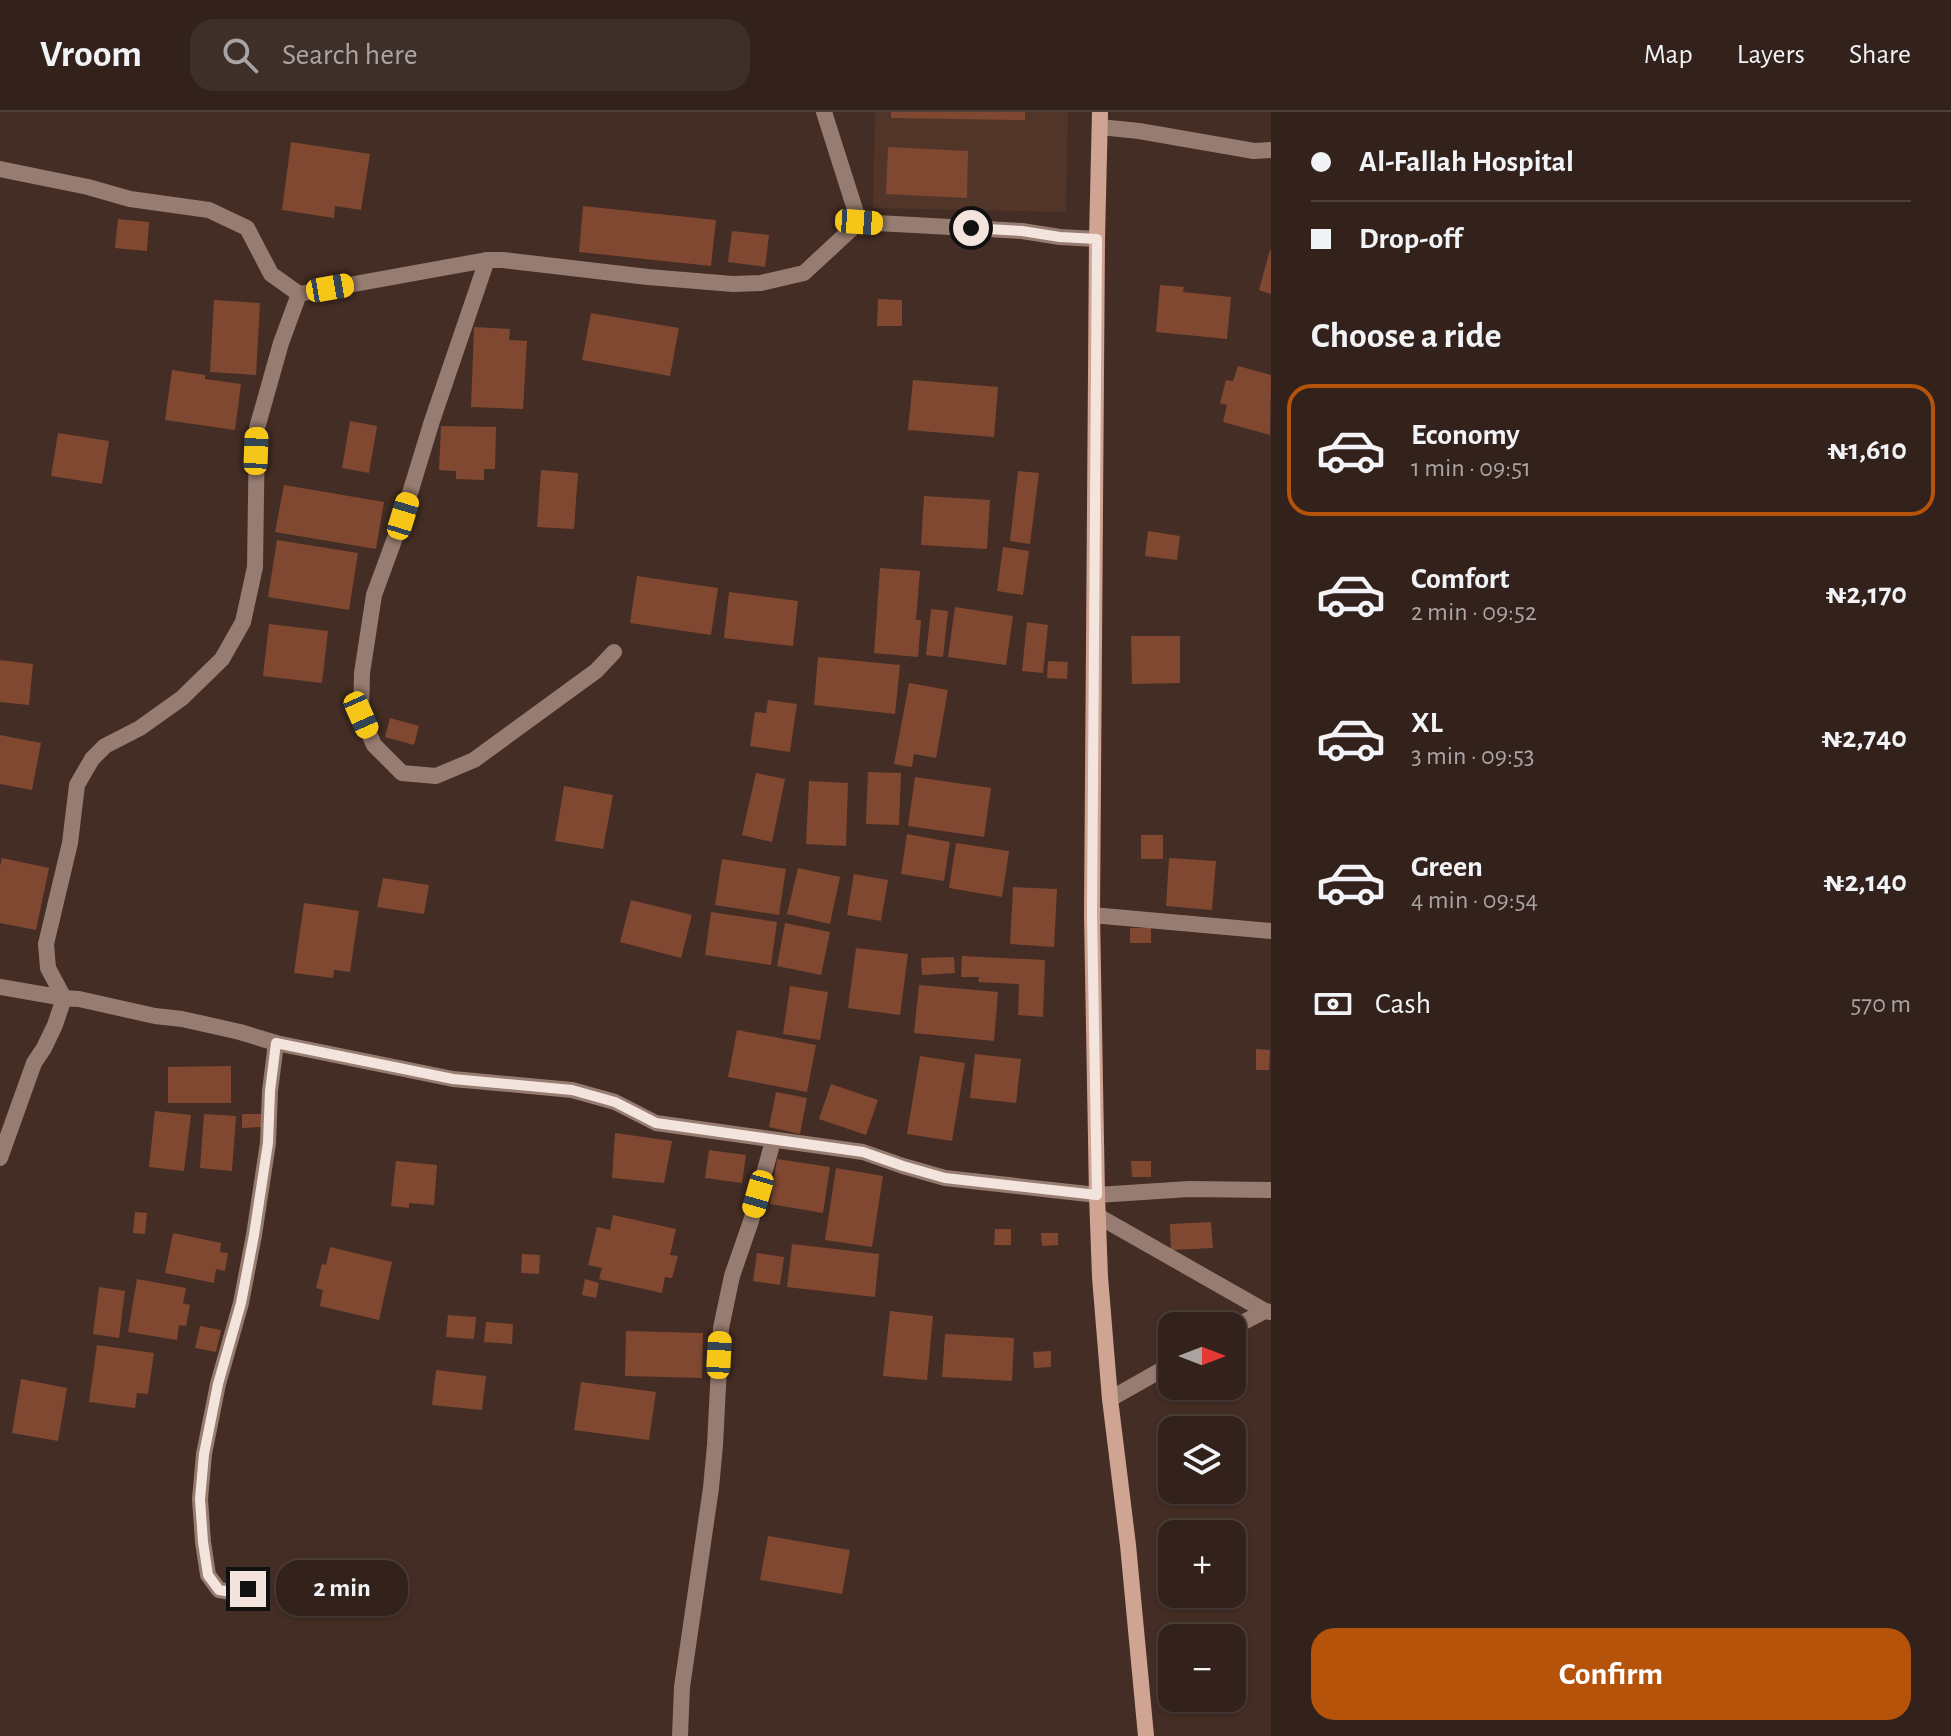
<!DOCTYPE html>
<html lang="en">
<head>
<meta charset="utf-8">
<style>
  body { margin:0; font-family:"Alegreya Sans",sans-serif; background:#3e2f28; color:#f1f3f6; height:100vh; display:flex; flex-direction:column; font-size:30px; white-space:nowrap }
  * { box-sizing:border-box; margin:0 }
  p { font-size:26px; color:#a9a4a3 }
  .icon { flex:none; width:44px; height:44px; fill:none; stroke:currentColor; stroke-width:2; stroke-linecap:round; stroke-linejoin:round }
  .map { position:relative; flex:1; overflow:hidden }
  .side { display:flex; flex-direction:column; background:#33221b; width:680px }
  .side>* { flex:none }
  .top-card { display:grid; align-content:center; height:176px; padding:0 40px; background:#33221b }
  .needle { width:52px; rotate:90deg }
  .controls { position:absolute; left:1158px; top:1200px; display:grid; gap:16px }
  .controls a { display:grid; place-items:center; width:88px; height:88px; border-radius:16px; background:#33221b; box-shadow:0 2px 6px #0004,0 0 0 2px #4e3f3a; font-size:40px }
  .end { position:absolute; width:36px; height:36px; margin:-18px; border:10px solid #f4e4de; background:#111; box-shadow:0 0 0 4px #111 }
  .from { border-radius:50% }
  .bubble { position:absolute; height:56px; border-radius:24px; background:#33221b; box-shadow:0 2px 6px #0004,0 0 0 2px #4e3f3a; font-size:26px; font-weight:700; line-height:56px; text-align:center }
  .car { position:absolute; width:24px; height:48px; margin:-24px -12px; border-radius:10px; box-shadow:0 0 6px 2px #0007; background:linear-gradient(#f5c518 24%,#345 0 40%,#f5c518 0 76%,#345 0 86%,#f5c518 0) }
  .top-card b { display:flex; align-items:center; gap:28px; height:76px; font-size:30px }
  .top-card b+b { border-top:2px solid #4e3f3a }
  .top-card i { width:20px; height:20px; background:#f1f3f6 }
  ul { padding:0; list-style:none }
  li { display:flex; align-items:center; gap:24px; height:132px; margin:0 16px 12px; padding:0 24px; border:4px solid transparent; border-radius:24px }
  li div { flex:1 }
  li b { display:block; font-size:30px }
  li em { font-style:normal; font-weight:700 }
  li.active { border-color:#b45309 }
  li>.icon { width:72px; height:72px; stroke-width:1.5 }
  h2 { padding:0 40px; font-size:36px; line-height:96px }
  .pay { display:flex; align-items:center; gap:20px; height:88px; padding:0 40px; font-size:30px }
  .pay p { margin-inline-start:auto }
  .button { display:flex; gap:16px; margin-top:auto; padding:16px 40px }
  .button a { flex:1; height:92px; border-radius:24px; background:#b45309; color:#fff; font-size:32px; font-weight:700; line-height:92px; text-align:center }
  header { display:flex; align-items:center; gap:48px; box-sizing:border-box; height:112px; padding:0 40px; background:#33221b; border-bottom:2px solid #4e3f3a }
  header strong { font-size:38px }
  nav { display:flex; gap:44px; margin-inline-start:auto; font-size:28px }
  .search { width:560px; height:72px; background:#3e2f28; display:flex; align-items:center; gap:20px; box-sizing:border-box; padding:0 28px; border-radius:24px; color:#a9a4a3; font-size:30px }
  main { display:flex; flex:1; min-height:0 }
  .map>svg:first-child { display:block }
  .built { fill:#513529 }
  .building { fill:#804830 }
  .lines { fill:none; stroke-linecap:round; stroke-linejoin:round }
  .street { stroke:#977c71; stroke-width:16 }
  .secondary { stroke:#d0a493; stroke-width:16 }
  .route { stroke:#f4e4de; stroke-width:10 }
</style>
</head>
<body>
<header>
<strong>Vroom</strong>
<div class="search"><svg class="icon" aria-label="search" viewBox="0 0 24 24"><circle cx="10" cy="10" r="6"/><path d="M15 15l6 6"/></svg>Search here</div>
<nav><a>Map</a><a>Layers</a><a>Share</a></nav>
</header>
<main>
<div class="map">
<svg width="1271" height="1624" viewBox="0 0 1271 1624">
  <rect width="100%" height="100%" fill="#442d24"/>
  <path class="built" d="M875 0H1068L1066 100 873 96Z"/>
  <g class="building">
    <path d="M891 0H1025V8L891 6Z"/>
    <path d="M291 30 370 42 361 98 335 94 334 106 282 98Z"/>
    <path d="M888 35 968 39 967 86 886 82Z"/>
    <path d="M583 94 716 108 711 154 579 140Z"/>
    <path d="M118 107 149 110 147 139 115 136Z"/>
    <path d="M732 119 769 123 765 155 728 150Z"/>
    <path d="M1270 138H1271V182L1259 178Z"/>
    <path d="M1160 173 1184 175 1183 180 1231 185 1227 227 1156 220Z"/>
    <path d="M878 187 902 188V214H877Z"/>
    <path d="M214 188 260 191 256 263 210 260Z"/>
    <path d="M591 201 679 216 670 264 582 248Z"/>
    <path d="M474 215 510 217 509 228 527 229 523 297 471 295Z"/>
    <path d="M1238 254 1271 263 1270 323 1223 310 1227 293 1220 291 1226 268 1233 269Z"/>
    <path d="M172 258 205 263V267L241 272 235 318 165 308Z"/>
    <path d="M913 268 998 275 994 325 908 318Z"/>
    <path d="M350 309 377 314 369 361 342 356Z"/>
    <path d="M441 314 496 315 495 357H484V368L456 367V359L439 358Z"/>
    <path d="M58 321 109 329 102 372 51 364Z"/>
    <path d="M541 358 578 361 574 417 537 415Z"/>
    <path d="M1018 359 1039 361 1030 432 1010 429Z"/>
    <path d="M284 373 384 390 376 437 275 420Z"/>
    <path d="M924 384 990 388 987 437 921 433Z"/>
    <path d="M1148 419 1180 424 1177 448 1145 444Z"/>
    <path d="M277 428 358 441 349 498 268 485Z"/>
    <path d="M1003 435 1029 439 1023 483 997 479Z"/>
    <path d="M880 456 920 459 916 508H921L918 545 874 541Z"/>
    <path d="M637 464 718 476 711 523 630 511Z"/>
    <path d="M729 480 798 489 793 534 724 526Z"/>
    <path d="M955 495 1013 504 1006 553 948 545Z"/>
    <path d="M931 497 948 499 943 545 926 543Z"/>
    <path d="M1027 510 1048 513 1043 561 1022 559Z"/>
    <path d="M269 512 328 519 322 571 263 564Z"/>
    <path d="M1131 524H1180V571L1132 572Z"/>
    <path d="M818 545 900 553 895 602 814 593Z"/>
    <path d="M0 548 33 552 29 593 0 590Z"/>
    <path d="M1048 549 1068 550 1067 567 1047 566Z"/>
    <path d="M909 571 948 578 936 646 914 642 912 655 894 652Z"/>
    <path d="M768 588 797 592 790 640 750 634 755 600 766 601Z"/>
    <path d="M390 606 419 614 414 633 385 625Z"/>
    <path d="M0 623 41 631 32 678 0 672Z"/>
    <path d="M868 660 901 661 899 713 866 712Z"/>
    <path d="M756 661 785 667 772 730 742 723Z"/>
    <path d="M915 665 991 676 984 725 908 714Z"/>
    <path d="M809 669 848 671 846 734 806 732Z"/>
    <path d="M564 674 613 683 603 737 555 729Z"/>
    <path d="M907 722 950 730 944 769 901 762Z"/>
    <rect x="1141" y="723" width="22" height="24"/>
    <path d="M956 731 1009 739 1002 785 949 776Z"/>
    <path d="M2 746 49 756 36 818 0 811V754Z"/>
    <path d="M1169 746 1216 749 1212 798 1166 794Z"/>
    <path d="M722 747 786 757 779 803 715 793Z"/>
    <path d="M798 756 840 765 830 812 787 802Z"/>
    <path d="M854 762 888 768 881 809 847 803Z"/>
    <path d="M383 766 429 773 424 802 377 795Z"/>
    <path d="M1013 775 1057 777 1054 835 1010 832Z"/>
    <path d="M631 788 692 803 681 846 620 830Z"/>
    <path d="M304 791 359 799 350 860 334 858 333 866 294 861Z"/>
    <path d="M711 800 777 810 771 853 705 843Z"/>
    <path d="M785 811 830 820 821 863 777 854Z"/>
    <rect x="1130" y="816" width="21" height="15"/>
    <path d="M856 836 908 842 900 903 848 896Z"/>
    <path d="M962 844 1045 848 1043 905 1018 903 1019 872 978 870 979 865H961Z"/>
    <path d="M954 845 955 861 922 863 921 846Z"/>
    <path d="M919 873 998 880 994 929 914 921Z"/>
    <path d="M790 874 828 880 820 928 783 922Z"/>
    <path d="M737 918 816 933 807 980 728 965Z"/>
    <path d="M1256 937 1270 938 1269 958H1256Z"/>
    <path d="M975 942 1021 947 1016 991 970 986Z"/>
    <path d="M920 944 965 951 952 1029 907 1022Z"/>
    <path d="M231 954V991H168V955Z"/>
    <path d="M831 972 878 988 866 1023 819 1007Z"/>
    <path d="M776 980 807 986 800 1022 769 1015Z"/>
    <path d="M155 999 191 1003 184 1059 149 1055Z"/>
    <path d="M204 1002 236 1004 232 1059 200 1056Z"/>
    <path d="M242 1002H261V1015L242 1016Z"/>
    <path d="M615 1021 672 1029 664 1071 612 1066Z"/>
    <path d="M709 1038 746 1043 742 1071 705 1066Z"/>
    <path d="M777 1047 830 1055 823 1101 770 1092Z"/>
    <path d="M396 1049 437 1053 434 1093 409 1091V1096L391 1094Z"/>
    <path d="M1131 1049H1151V1065H1132Z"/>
    <path d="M836 1056 883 1064 872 1135 825 1128Z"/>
    <path d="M135 1100 147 1101 145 1122 133 1121Z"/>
    <path d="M613 1103 676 1117 670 1143 678 1144 672 1166 665 1165 662 1181 599 1167 602 1156 588 1153 597 1115 610 1118Z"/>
    <path d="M1211 1110 1213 1136 1171 1138 1170 1112Z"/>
    <path d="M995 1117H1011V1133H994Z"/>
    <path d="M173 1121 221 1131 220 1140 228 1141 225 1159 216 1157 214 1171 165 1161Z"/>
    <path d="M1041 1121H1058V1133L1042 1134Z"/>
    <path d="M792 1132 879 1142 875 1185 787 1175Z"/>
    <path d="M330 1135 392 1150 379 1208 320 1194 323 1178 316 1176 322 1152 326 1153Z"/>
    <path d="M757 1141 784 1145 780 1173 753 1169Z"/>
    <path d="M522 1142 540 1143 539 1162 521 1161Z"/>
    <path d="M137 1167 186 1176 183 1191 190 1193 186 1214 179 1213 177 1228 128 1220Z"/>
    <path d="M585 1167 599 1171 596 1186 582 1183Z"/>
    <path d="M99 1175 125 1179 119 1226 93 1222Z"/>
    <path d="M890 1199 933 1204 927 1268 883 1264Z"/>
    <path d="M448 1203 476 1205 474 1227 446 1225Z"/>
    <path d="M486 1210 513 1212 512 1232 484 1230Z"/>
    <path d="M200 1214 221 1218 216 1240 195 1236Z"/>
    <path d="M626 1219 703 1221 702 1266 625 1264Z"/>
    <path d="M945 1222 1014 1226 1012 1269 942 1265Z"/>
    <path d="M97 1233 154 1241 148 1282 137 1281 135 1296 89 1290Z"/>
    <path d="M1051 1239V1255L1034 1256 1033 1240Z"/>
    <path d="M436 1258 486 1264 482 1298 432 1293Z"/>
    <path d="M21 1267 67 1276 58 1329 12 1321Z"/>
    <path d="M581 1270 656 1280 649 1328 574 1318Z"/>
    <path d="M768 1424 850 1438 842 1482 760 1468Z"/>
  </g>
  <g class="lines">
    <g class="street">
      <path d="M824 0 859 110"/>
      <path d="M1100 15 1139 19 1254 39 1271 38"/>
      <path d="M0 57 88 75 130 87 209 98 247 116 271 162 299 182 487 148H503L648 165 733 172 761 171 804 161 859 110 1022 119 1060 125 1097 127"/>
      <path d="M487 148 432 309 403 404 374 483 362 561 361 603 374 633 402 661 436 664 474 648 596 559 614 540"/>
      <path d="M1092 803 1271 819"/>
      <path d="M0 875 64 886"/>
      <path d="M64 886 48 856 46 832 70 731 77 673 92 647 105 634 140 616 182 586 222 547 243 510 255 455 257 316 281 231 299 182"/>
      <path d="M0 1046 34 951 44 936 55 913 64 886 79 887 155 904 182 907 240 920 276 931 453 967 572 978 615 990 656 1011 863 1040 903 1054 945 1066 1097 1083 1189 1077 1271 1078"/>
      <path d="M1098 1104 1265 1199"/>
      <path d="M1232 1216 1265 1199 1271 1200"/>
      <path d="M1110 1287 1172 1252"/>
      <path d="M258 1480 248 1477 237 1481 219 1478 208 1463 203 1430 200 1387 204 1342 218 1272 241 1191 254 1123 268 1031 270 979 276 931"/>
      <path d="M680 1624 682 1575 711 1376 715 1333 721 1216 732 1164 751 1109 773 1029"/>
    </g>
    <path class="secondary" d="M1100 0 1097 127 1092 803 1097 1083 1100 1165 1110 1287 1128 1433 1146 1624"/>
  </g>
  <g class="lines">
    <path class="route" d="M248 1477 237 1481 219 1478 208 1463 203 1430 200 1387 204 1342 218 1272 241 1191 254 1123 268 1031 270 979 276 931 453 967 572 978 615 990 656 1011 863 1040 903 1054 945 1066 1097 1083 1092 803 1097 127 1060 125 1022 119 971 116"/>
  </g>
</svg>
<div class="controls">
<a><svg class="needle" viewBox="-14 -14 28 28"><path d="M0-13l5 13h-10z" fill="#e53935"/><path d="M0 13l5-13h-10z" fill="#a9a4a3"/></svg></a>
<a><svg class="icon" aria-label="layers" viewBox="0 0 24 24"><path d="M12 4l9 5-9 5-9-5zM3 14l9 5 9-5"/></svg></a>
<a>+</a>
<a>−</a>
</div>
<i class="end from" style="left:971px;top:116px"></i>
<i class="end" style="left:248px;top:1477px"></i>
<div class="bubble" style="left:276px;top:1448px;width:132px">2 min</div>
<i class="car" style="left:859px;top:110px;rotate:94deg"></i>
<i class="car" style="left:330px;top:176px;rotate:80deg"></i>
<i class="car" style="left:256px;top:339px;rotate:2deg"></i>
<i class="car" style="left:403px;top:404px;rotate:17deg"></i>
<i class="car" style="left:361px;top:603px;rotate:156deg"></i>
<i class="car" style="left:758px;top:1082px;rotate:196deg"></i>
<i class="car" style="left:719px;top:1243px;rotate:3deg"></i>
</div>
<section class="side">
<div class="top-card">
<b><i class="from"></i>Al-Fallah Hospital</b>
<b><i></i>Drop-off</b>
</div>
<h2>Choose a ride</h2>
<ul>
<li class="active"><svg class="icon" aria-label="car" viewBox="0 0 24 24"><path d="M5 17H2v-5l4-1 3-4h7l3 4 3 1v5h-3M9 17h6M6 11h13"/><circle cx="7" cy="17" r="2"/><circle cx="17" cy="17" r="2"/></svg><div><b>Economy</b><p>1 min · 09:51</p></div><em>₦1,610</em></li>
<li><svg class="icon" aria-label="car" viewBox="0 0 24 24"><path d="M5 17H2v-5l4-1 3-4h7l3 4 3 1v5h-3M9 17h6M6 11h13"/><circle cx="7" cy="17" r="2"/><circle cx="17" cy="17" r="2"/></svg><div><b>Comfort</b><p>2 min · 09:52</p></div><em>₦2,170</em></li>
<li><svg class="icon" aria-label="car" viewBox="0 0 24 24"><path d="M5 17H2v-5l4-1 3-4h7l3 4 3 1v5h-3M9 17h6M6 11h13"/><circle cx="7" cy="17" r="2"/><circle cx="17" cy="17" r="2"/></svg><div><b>XL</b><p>3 min · 09:53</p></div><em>₦2,740</em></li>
<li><svg class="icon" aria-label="car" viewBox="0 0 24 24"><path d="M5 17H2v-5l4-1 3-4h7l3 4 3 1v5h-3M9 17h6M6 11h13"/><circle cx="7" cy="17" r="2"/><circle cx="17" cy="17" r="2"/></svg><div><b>Green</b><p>4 min · 09:54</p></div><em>₦2,140</em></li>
</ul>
<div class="pay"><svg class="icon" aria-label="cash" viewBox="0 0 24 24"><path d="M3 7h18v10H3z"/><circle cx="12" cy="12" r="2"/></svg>Cash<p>570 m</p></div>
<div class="button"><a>Confirm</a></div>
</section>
</main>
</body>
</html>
